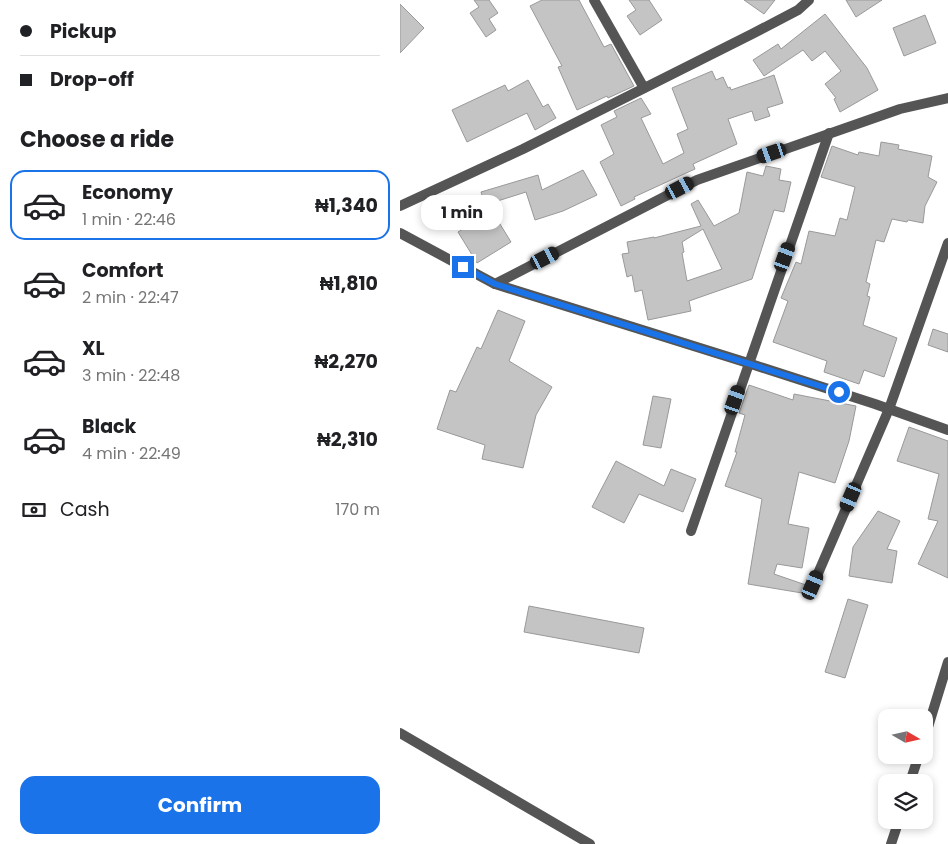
<!DOCTYPE html>
<html lang="en">
<head>
<meta charset="utf-8">
<style>
  body { margin:0; font-family:Poppins,sans-serif; background:#f6f6f6; color:#202124; height:100vh; display:flex; flex-direction:column; font-size:19px; white-space:nowrap }
  * { box-sizing:border-box; margin:0 }
  p { font-size:16px; color:#757577 }
  .icon { flex:none; width:28px; height:28px; fill:none; stroke:currentColor; stroke-width:2; stroke-linecap:round; stroke-linejoin:round }
  .map { position:relative; flex:1; overflow:hidden }
  .details { display:flex; flex-direction:column; background:#fff; width:400px }
  .details>* { flex:none }
  .guide { display:grid; align-content:center; height:110px; padding:0 20px; background:#fff }
  .needle { width:32px; rotate:99deg }
  .tools { position:absolute; left:478px; top:709px; display:grid; gap:10px }
  .tools a { display:grid; place-items:center; width:55px; height:55px; border-radius:10px; background:#fff; box-shadow:0 2px 8px #0003; font-size:25px }
  .end { position:absolute; width:22px; height:22px; margin:-11px; border:6px solid #1a73e8; background:#fff; box-shadow:0 0 0 2px #fff }
  .from { border-radius:50% }
  .bubble { position:absolute; height:35px; border-radius:15px; background:#fff; box-shadow:0 2px 8px #0003; font-size:16px; font-weight:700; line-height:35px; text-align:center }
  .car { position:absolute; width:15px; height:30px; margin:-15px -8px; border-radius:6px; box-shadow:0 0 4px 1px #0007; background:linear-gradient(#222 24%,#8ab4d8 0 40%,#222 0 76%,#8ab4d8 0 86%,#222 0) }
  .guide b { display:flex; align-items:center; gap:18px; height:48px; font-size:19px }
  .guide b+b { border-top:1px solid #e0e0e0 }
  .guide i { width:12px; height:12px; background:#202124 }
  ul { padding:0; list-style:none }
  li { display:flex; align-items:center; gap:15px; height:70px; margin:0 10px 8px; padding:0 10px; border:2px solid transparent; border-radius:15px }
  li div { flex:1 }
  li b { display:block; font-size:19px }
  li em { font-style:normal; font-weight:700 }
  li.selected { border-color:#1a73e8 }
  li>.icon { width:45px; height:45px; stroke-width:1.5 }
  h2 { padding:0 20px; font-size:22px; line-height:60px }
  .pay { display:flex; align-items:center; gap:12px; height:55px; padding:0 20px; font-size:19px }
  .pay p { margin-inline-start:auto }
  .action { display:flex; gap:10px; margin-top:auto; padding:10px 20px }
  .action a { flex:1; height:58px; border-radius:15px; background:#1a73e8; color:#fff; font-size:20px; font-weight:700; line-height:58px; text-align:center }
  main { display:flex; flex:1; min-height:0 }
  .map>svg:first-child { display:block }
  .building { fill:#c4c4c4; stroke:#999; fill-rule:evenodd }
  .lines { fill:none; stroke-linecap:round; stroke-linejoin:round }
  .minor { stroke:#555; stroke-width:10 }
  .route { stroke:#1a73e8; stroke-width:6 }
</style>
</head>
<body>
<main>
<section class="details">
<div class="guide">
<b><i class="from"></i>Pickup</b>
<b><i></i>Drop-off</b>
</div>
<h2>Choose a ride</h2>
<ul>
<li class="selected"><svg class="icon" aria-label="car" viewBox="0 0 24 24"><path d="M5 17H2v-5l4-1 3-4h7l3 4 3 1v5h-3M9 17h6M6 11h13"/><circle cx="7" cy="17" r="2"/><circle cx="17" cy="17" r="2"/></svg><div><b>Economy</b><p>1 min · 22:46</p></div><em>₦1,340</em></li>
<li><svg class="icon" aria-label="car" viewBox="0 0 24 24"><path d="M5 17H2v-5l4-1 3-4h7l3 4 3 1v5h-3M9 17h6M6 11h13"/><circle cx="7" cy="17" r="2"/><circle cx="17" cy="17" r="2"/></svg><div><b>Comfort</b><p>2 min · 22:47</p></div><em>₦1,810</em></li>
<li><svg class="icon" aria-label="car" viewBox="0 0 24 24"><path d="M5 17H2v-5l4-1 3-4h7l3 4 3 1v5h-3M9 17h6M6 11h13"/><circle cx="7" cy="17" r="2"/><circle cx="17" cy="17" r="2"/></svg><div><b>XL</b><p>3 min · 22:48</p></div><em>₦2,270</em></li>
<li><svg class="icon" aria-label="car" viewBox="0 0 24 24"><path d="M5 17H2v-5l4-1 3-4h7l3 4 3 1v5h-3M9 17h6M6 11h13"/><circle cx="7" cy="17" r="2"/><circle cx="17" cy="17" r="2"/></svg><div><b>Black</b><p>4 min · 22:49</p></div><em>₦2,310</em></li>
</ul>
<div class="pay"><svg class="icon" aria-label="cash" viewBox="0 0 24 24"><path d="M3 7h18v10H3z"/><circle cx="12" cy="12" r="2"/></svg>Cash<p>170 m</p></div>
<div class="action"><a>Confirm</a></div>
</section>
<div class="map">
<svg width="548" height="844" viewBox="0 0 548 844">
  <rect width="100%" height="100%" fill="#fff"/>
  <g class="building">
    <path d="M74 0H89L98 13 89 19 96 30 86 37 70 13 79 7Z"/>
    <path d="M142 0H179L204 47 211 44 234 86 208 98 207 96 177 110 158 67 162 66 130 6Z"/>
    <path d="M229 0H249L262 20 240 35 227 16 236 10Z"/>
    <path d="M344 0H375L364 14Z"/>
    <path d="M446 0H482L456 17Z"/>
    <path d="M0 4 24 28 0 53Z"/>
    <path d="M425 14 467 68 478 90 440 112 434 99 436 98 425 84 441 71 425 51 412 61 403 50 364 76 353 60 378 44 381 49Z"/>
    <path d="M525 15 536 43 504 56 493 28Z"/>
    <path d="M312 71 316 80 323 77 328 88 330 87 331 90 374 75 383 103 367 108 370 116 355 121 352 111 328 119 337 144 293 164 295 169 234 197 235 199 221 206 200 162 214 154 201 125 217 117 214 111 241 98 251 114 241 118 263 164 284 153 277 134 288 129 272 88Z"/>
    <path d="M128 80 143 107 148 104 156 118 135 130 127 113 67 142 52 110 105 85 108 91Z"/>
    <path d="M481 142 499 145 498 149 532 156 528 177 537 182 525 206 523 223 508 220 507 222 492 219 484 242 476 240 466 282 470 284 467 296 470 297 463 325 497 338 484 377 464 370 459 384 424 372 427 361 373 342 388 301 381 298 396 262 401 264 409 231 435 236 440 218 447 220 455 187 421 177 432 146 458 155 459 152 479 156Z"/>
    <path d="M366 166 381 169 379 180 391 182 384 212 374 210 352 279 289 301 291 311 248 320 242 290 235 292 232 275 227 277 222 254 229 253 227 242 254 237V238L301 226 291 204 298 200 314 226 339 213 347 172 363 176ZM303 229 322 269 287 281 282 253 284 252 282 242Z"/>
    <path d="M183 170 197 195 163 211 135 220 126 192 85 205 81 192 138 175 142 190Z"/>
    <path d="M92 211 111 242 77 263 58 232Z"/>
    <path d="M98 310 125 321 109 361 152 387 136 415 123 468 82 459 85 445 37 429 50 390 56 392 77 347 81 349Z"/>
    <path d="M533 329 548 334V352L528 345Z"/>
    <path d="M349 385 393 400 394 394 456 406 449 441 435 483 399 472 388 524 409 528 402 568 377 564 374 574 406 585 410 591H415L414 595 348 584 362 499 325 486 337 452H335L345 415 339 413Z"/>
    <path d="M253 396 271 399 261 448 243 445Z"/>
    <path d="M509 427 548 441V578L518 564 538 521 528 519 539 474 497 461Z"/>
    <path d="M216 461 264 486 271 469 296 479 283 512 239 494 224 523 192 507Z"/>
    <path d="M478 511 500 521 487 549 497 551 492 583 449 576 453 547Z"/>
    <path d="M448 599 468 605 445 678 425 672Z"/>
    <path d="M129 606 244 628 239 653 124 632Z"/>
  </g>
  <g class="lines">
    <g class="minor">
      <path d="M194 0 244 88"/>
      <path d="M0 206 123 149 352 34 398 10 409 0"/>
      <path d="M0 233 95 284 348 363 475 404 548 430"/>
      <path d="M95 284 297 180 500 109 548 98"/>
      <path d="M291 531 429 133"/>
      <path d="M413 585 489 409 548 243"/>
      <path d="M0 733 190 844"/>
      <path d="M524 740 548 662"/>
      <path d="M510 782 519 755"/>
      <path d="M491 844 499 820"/>
    </g>
  </g>
  <g class="lines">
    <path class="route" d="M63 267 95 284 439 392"/>
  </g>
</svg>
<div class="tools">
<a><svg class="needle" viewBox="-14 -14 28 28"><path d="M0-13l5 13h-10z" fill="#e53935"/><path d="M0 13l5-13h-10z" fill="#757577"/></svg></a>
<a><svg class="icon" aria-label="layers" viewBox="0 0 24 24"><path d="M12 4l9 5-9 5-9-5zM3 14l9 5 9-5"/></svg></a>
</div>
<i class="end from" style="left:439px;top:392px"></i>
<i class="end" style="left:63px;top:267px"></i>
<div class="bubble" style="left:21px;top:195px;width:82px">1 min</div>
<i class="car" style="left:372px;top:153px;rotate:251deg"></i>
<i class="car" style="left:280px;top:188px;rotate:62deg"></i>
<i class="car" style="left:385px;top:257px;rotate:20deg"></i>
<i class="car" style="left:145px;top:258px;rotate:63deg"></i>
<i class="car" style="left:335px;top:400px;rotate:19deg"></i>
<i class="car" style="left:451px;top:497px;rotate:203deg"></i>
<i class="car" style="left:413px;top:585px;rotate:23deg"></i>
</div>
</main>
</body>
</html>
